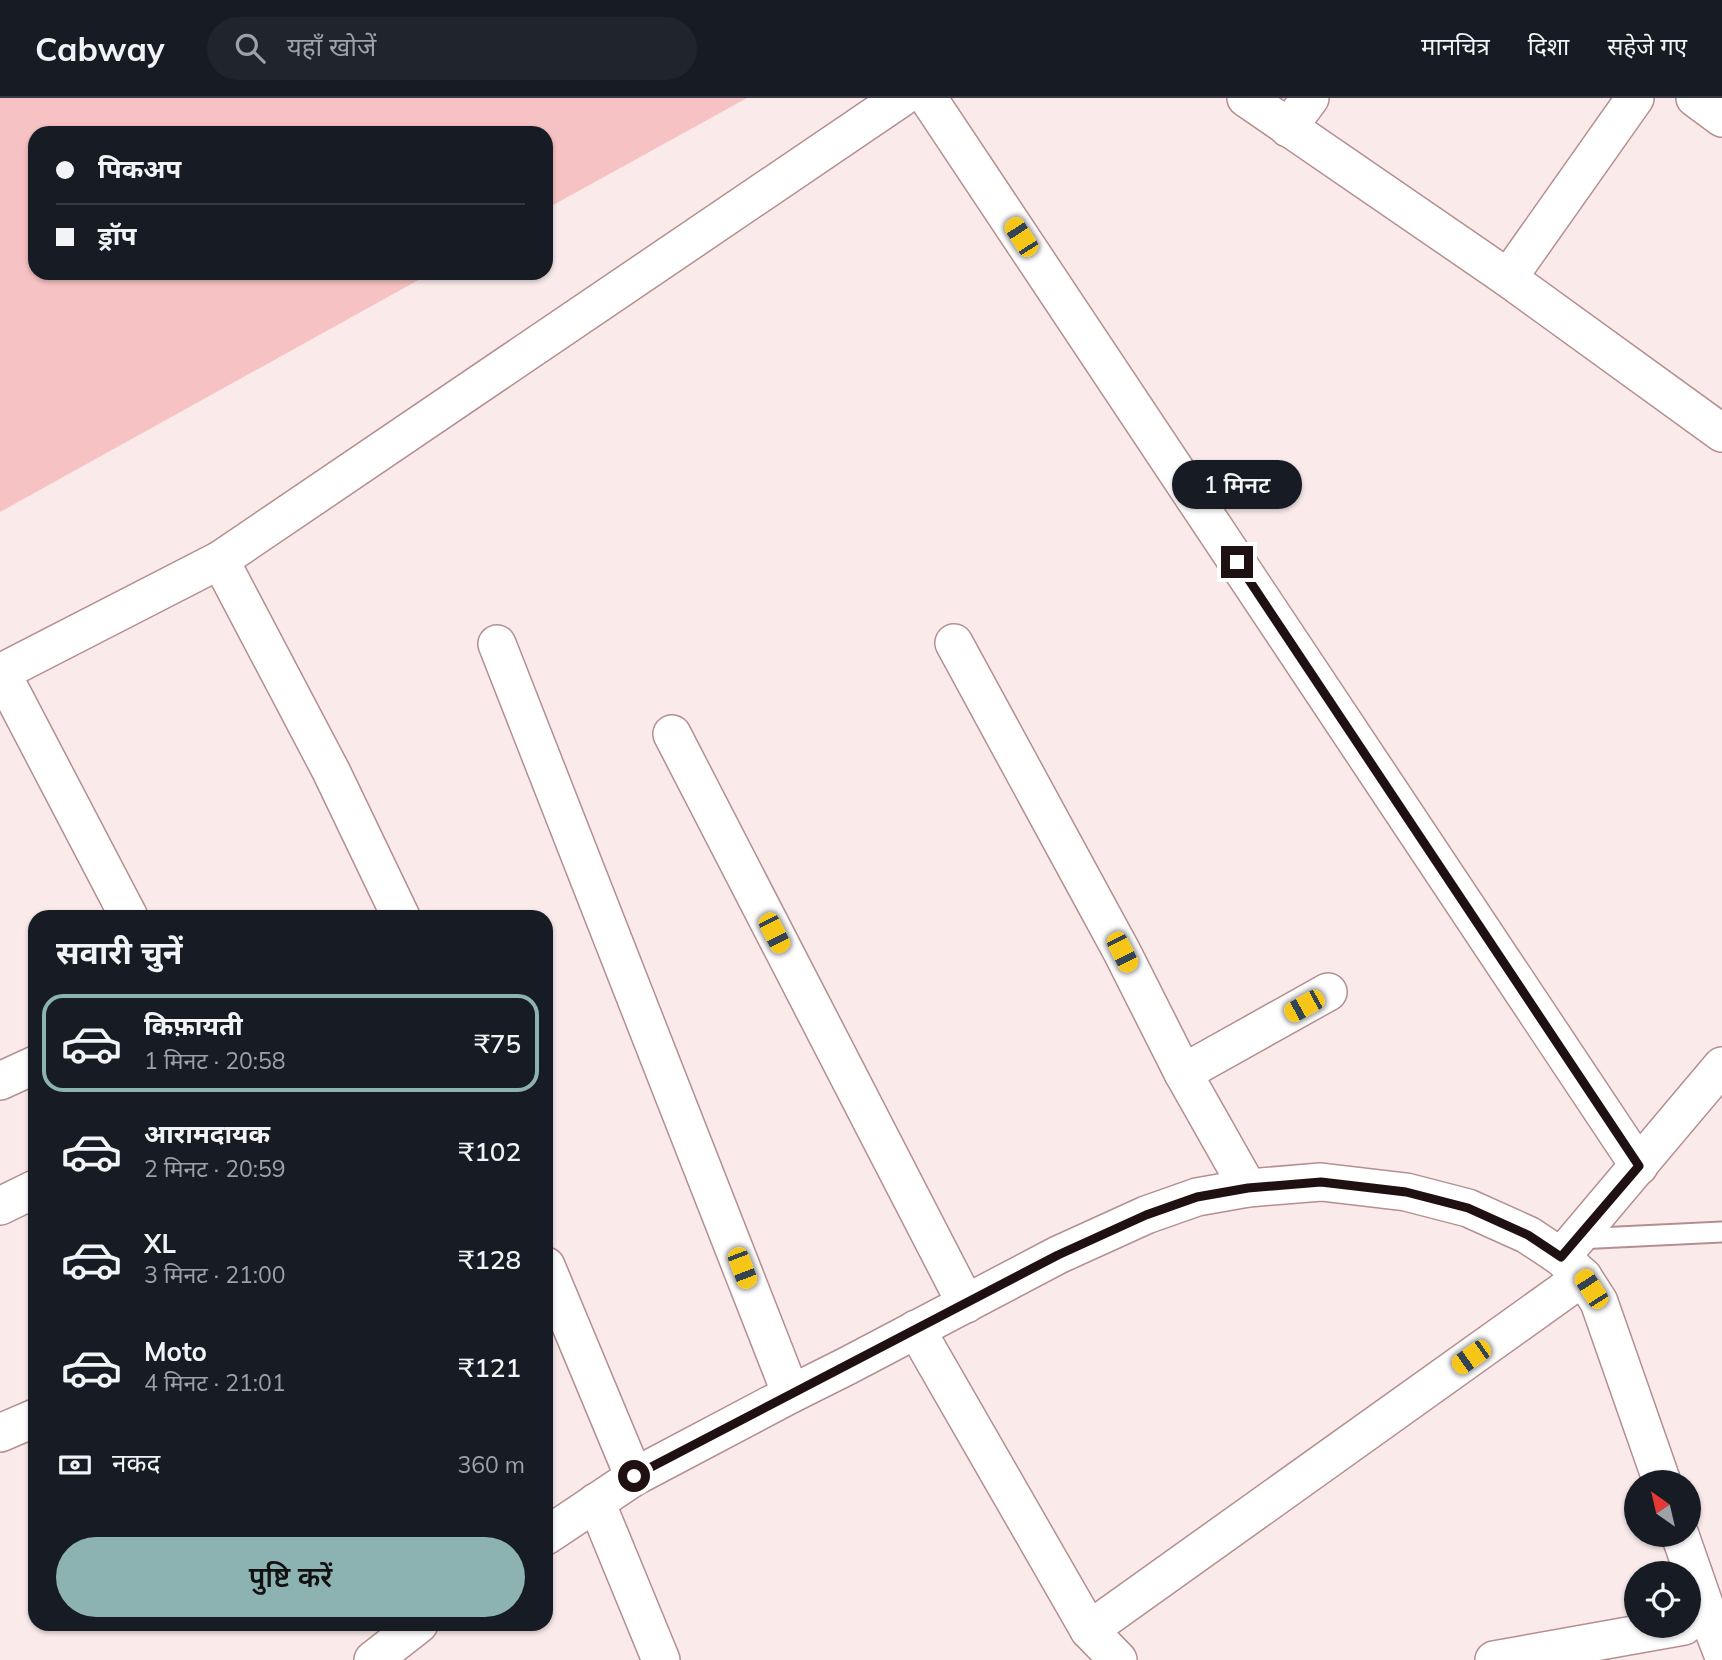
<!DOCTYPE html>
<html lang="hi">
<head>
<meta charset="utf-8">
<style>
  body { margin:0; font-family:Mulish,"Noto Sans Devanagari",sans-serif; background:#20242c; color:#f1f3f6; height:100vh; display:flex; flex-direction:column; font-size:26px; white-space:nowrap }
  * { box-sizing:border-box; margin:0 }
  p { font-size:23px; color:#9ea1a6 }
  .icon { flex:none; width:38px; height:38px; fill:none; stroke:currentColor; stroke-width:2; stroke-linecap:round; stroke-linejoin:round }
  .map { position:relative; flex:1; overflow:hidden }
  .details { position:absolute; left:28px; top:812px; width:525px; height:721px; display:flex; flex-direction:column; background:#171b24; border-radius:21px; box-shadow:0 2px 5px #0004 }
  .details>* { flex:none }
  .hud { position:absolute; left:28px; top:28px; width:525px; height:154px; border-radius:21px; box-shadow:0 2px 5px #0004; display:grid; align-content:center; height:154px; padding:0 28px; background:#171b24 }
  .needle { width:46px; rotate:326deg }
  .controls { position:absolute; left:1624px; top:1372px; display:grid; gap:14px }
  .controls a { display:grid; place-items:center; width:77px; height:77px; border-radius:50%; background:#171b24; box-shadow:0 2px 5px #0004; font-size:35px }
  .end { position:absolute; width:32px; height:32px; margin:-16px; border:9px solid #1f1112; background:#fff; box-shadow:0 0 0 4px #fff }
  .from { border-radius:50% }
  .bubble { position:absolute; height:49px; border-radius:24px; background:#171b24; box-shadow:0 2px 5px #0004; font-size:23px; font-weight:600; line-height:49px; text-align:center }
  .car { position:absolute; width:21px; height:42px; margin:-21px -10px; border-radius:9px; box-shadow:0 0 5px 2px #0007; background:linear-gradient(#f5c518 24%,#345 0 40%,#f5c518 0 76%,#345 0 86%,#f5c518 0) }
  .hud b { display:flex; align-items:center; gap:24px; height:66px; font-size:26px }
  .hud b+b { border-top:2px solid #363941 }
  .hud i { width:18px; height:18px; background:#f1f3f6 }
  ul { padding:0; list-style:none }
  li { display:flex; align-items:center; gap:21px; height:98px; margin:0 14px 10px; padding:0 14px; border:4px solid transparent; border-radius:21px }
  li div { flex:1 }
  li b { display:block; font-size:26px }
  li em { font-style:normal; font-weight:600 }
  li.active { border-color:#8db2b2 }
  li>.icon { width:63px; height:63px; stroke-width:1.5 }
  h2 { padding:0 28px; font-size:32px; line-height:84px }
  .pay { display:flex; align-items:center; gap:18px; height:77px; padding:0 28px; font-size:26px }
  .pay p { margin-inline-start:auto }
  .cta { display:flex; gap:14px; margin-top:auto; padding:14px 28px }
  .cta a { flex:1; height:80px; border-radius:42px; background:#8db2b2; color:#111; font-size:28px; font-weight:600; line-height:80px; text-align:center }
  header { display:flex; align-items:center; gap:42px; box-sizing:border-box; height:98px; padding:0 35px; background:#171b24; border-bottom:2px solid #363941 }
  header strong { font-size:33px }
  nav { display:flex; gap:38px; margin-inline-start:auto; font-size:24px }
  .search { width:490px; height:63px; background:#20242c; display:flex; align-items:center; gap:18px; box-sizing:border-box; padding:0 24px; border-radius:38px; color:#9ea1a6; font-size:26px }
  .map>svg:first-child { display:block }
  .green { fill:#f7c2c3 }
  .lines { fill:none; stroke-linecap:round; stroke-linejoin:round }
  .service-casing { stroke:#b58f90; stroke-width:23 }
  .minor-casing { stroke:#b58f90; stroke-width:40 }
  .service { stroke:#fff; stroke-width:19 }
  .minor { stroke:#fff; stroke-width:37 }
  .route { stroke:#1f1112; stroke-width:9 }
</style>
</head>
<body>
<header>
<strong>Cabway</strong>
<div class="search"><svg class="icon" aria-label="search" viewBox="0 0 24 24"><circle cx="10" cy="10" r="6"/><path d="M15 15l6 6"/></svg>यहाँ खोजें</div>
<nav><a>मानचित्र</a><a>दिशा</a><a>सहेजे गए</a></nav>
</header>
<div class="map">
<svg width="1722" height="1562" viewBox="0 0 1722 1562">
  <rect width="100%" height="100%" fill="#faeaea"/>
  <path class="green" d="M0 0H747L546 111V35H35V175H431L0 414Z"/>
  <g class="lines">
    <g class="service-casing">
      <path id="service" d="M1577 1141 1722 1134"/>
    </g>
    <g class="minor-casing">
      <g id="minor">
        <path d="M928 0 1639 1068"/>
        <path d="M1246 0 1508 180 1722 335"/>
        <path d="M1695 0 1722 20"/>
        <path d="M1288 30 1310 0"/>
        <path d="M1508 180 1635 0"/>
        <path d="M220 462 331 673 401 819"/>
        <path d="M954 545 1122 854 1183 975 1248 1090"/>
        <path d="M497 546 791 1296"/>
        <path d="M1 574 129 819"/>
        <path d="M0 575 220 462 901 0"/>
        <path d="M672 636 966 1206"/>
        <path d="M1183 975 1328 894"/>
        <path d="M0 983 35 967"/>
        <path d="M0 1108 35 1091"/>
        <path d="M1561 1159 1722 968"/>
        <path d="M546 1168 634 1379"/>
        <path d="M916 1231 1089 1532 1118 1562"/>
        <path d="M0 1335 35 1320"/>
        <path d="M596 1404 661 1562"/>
        <path d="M1680 1437 1710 1523 1722 1554"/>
        <path d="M546 1438 634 1379 791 1296 847 1268 1058 1157 1146 1117 1197 1099 1248 1090 1321 1084 1406 1094 1468 1110 1528 1137 1561 1159 1583 1179 1599 1204 1662 1384"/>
        <path d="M1089 1532 1583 1179"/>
        <path d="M373 1562 419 1526"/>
        <path d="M1494 1562 1684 1528"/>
      </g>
    </g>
    <use href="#service" class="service"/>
    <use href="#minor" class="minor"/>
  </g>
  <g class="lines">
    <path class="route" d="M634 1378 1058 1157 1146 1117 1197 1099 1248 1090 1321 1084 1406 1094 1468 1110 1528 1137 1561 1159 1639 1068 1237 464"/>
  </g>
</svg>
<div class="controls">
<a><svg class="needle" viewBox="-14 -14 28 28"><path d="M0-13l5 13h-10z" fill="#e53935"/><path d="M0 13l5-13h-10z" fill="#9ea1a6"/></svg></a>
<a><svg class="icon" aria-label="locate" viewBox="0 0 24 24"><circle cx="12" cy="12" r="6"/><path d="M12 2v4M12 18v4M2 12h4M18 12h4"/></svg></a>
</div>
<i class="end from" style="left:634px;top:1378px"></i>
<i class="end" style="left:1237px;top:464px"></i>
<div class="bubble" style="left:1172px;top:362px;width:130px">1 मिनट</div>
<i class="car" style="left:1021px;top:139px;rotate:327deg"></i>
<i class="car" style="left:774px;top:835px;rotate:153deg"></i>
<i class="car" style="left:1122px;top:854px;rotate:153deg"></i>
<i class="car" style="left:1304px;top:908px;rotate:241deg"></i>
<i class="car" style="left:742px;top:1170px;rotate:159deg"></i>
<i class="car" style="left:1591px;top:1191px;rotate:327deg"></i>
<i class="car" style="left:1471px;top:1259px;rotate:235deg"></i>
<div class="hud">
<b><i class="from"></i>पिकअप</b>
<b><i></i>ड्रॉप</b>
</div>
<section class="details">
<h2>सवारी चुनें</h2>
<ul>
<li class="active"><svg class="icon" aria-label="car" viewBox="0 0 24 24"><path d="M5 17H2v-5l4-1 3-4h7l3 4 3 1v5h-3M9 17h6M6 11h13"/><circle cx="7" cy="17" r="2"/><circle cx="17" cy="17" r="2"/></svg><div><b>किफ़ायती</b><p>1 मिनट · 20:58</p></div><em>₹75</em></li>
<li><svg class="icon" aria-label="car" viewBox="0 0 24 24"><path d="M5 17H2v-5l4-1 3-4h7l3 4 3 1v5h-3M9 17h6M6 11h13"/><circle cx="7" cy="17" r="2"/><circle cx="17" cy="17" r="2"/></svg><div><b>आरामदायक</b><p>2 मिनट · 20:59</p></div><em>₹102</em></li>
<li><svg class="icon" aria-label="car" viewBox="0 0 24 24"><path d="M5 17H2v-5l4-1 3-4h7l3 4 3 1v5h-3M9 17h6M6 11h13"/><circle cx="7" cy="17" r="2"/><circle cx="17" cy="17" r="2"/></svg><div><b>XL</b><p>3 मिनट · 21:00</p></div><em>₹128</em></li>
<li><svg class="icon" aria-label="car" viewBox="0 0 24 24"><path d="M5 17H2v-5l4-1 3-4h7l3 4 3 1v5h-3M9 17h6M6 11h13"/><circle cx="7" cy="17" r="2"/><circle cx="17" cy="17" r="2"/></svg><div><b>Moto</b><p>4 मिनट · 21:01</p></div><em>₹121</em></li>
</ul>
<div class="pay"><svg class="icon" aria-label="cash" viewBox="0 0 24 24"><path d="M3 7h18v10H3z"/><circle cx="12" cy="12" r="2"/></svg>नकद<p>360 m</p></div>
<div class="cta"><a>पुष्टि करें</a></div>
</section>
</div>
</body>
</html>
